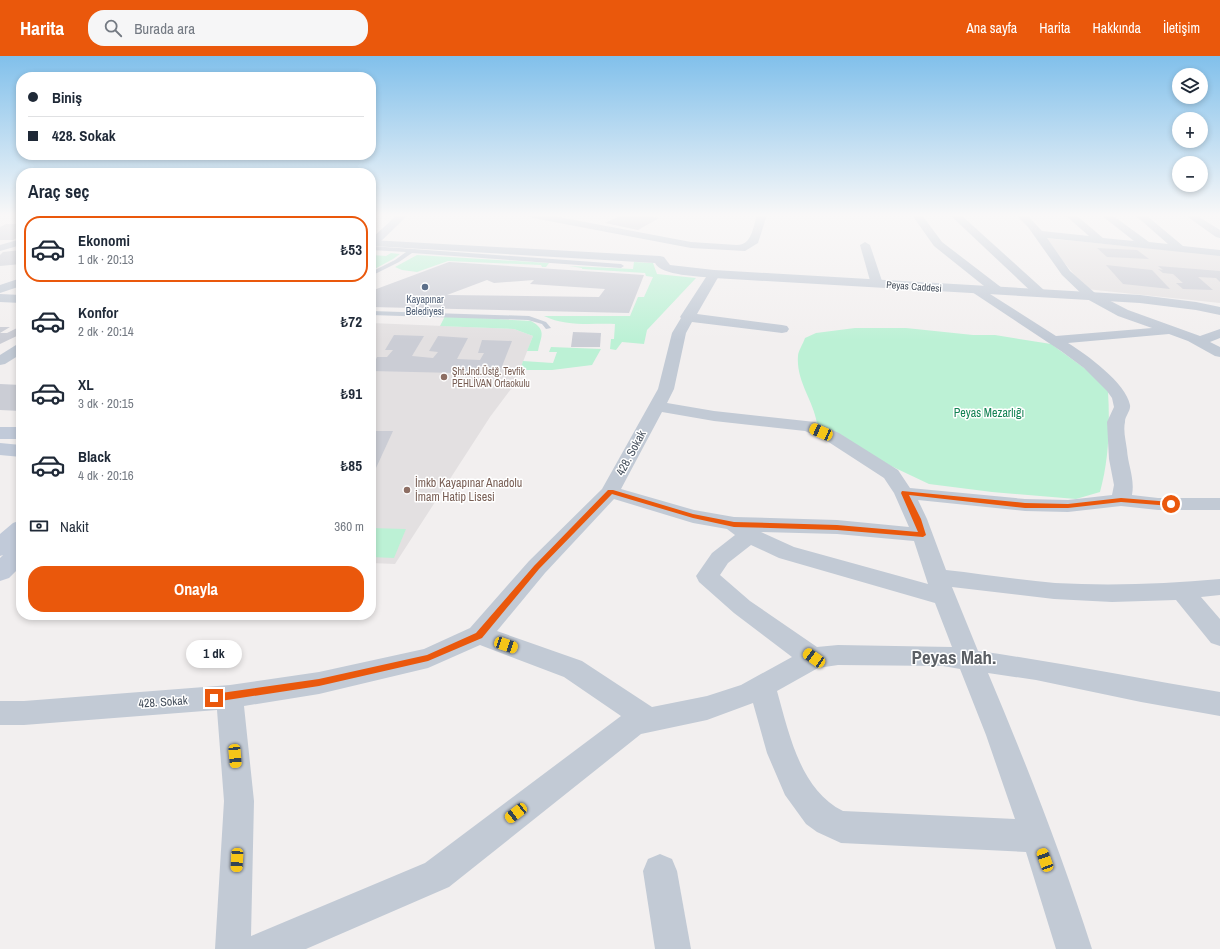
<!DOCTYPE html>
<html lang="tr">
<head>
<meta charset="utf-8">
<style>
  body { margin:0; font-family:"Archivo Narrow",sans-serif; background:#f6f6f7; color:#1f2937; height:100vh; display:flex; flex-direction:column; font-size:15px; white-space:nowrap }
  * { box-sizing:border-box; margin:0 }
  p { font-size:13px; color:#747a83 }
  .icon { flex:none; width:22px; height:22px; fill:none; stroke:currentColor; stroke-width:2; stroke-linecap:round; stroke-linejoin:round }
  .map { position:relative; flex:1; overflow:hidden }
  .side { position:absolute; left:16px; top:112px; width:360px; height:452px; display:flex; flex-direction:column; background:#fff; border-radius:16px; box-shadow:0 2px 6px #0003 }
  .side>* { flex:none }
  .guide { position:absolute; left:16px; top:16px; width:360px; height:88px; border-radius:16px; box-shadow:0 2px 6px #0003; display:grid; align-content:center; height:88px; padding:0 12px; background:#fff }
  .buttons { position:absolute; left:1172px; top:12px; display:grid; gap:8px }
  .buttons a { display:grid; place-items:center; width:36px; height:36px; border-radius:50%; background:#fff; box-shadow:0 2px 6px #0003; font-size:20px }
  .end { position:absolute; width:18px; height:18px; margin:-9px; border:5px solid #ea580c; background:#fff; box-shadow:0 0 0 2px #fff }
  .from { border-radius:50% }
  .bubble { position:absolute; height:28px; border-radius:14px; background:#fff; box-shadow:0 2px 6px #0003; font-size:13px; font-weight:700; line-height:28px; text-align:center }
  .car { position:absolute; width:12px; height:24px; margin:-12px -6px; border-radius:5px; box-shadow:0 0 3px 1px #0007; background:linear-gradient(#f5c518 24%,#345 0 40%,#f5c518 0 76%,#345 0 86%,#f5c518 0) }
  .guide b { display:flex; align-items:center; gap:14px; height:38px; font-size:15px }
  .guide b+b { border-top:1px solid #e0e1e3 }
  .guide i { width:10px; height:10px; background:#1f2937 }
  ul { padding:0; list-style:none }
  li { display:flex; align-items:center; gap:12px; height:66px; margin:0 8px 6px; padding:0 4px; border:2px solid transparent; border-radius:16px }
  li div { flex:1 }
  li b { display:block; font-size:15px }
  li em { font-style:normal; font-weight:700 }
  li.on { border-color:#ea580c }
  li>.icon { width:36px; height:36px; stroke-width:1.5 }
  h2 { padding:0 12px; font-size:18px; line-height:48px }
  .pay { display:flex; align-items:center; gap:10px; height:44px; padding:0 12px; font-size:15px }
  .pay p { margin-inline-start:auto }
  .cta { display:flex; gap:8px; margin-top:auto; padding:8px 12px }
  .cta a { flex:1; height:46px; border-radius:16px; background:#ea580c; color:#fff; font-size:16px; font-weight:700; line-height:46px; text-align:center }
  header { display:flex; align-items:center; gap:24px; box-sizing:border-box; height:56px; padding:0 20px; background:#ea580c; color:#fff }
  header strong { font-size:19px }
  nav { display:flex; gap:22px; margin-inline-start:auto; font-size:14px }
  .search { width:280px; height:36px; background:#f6f6f7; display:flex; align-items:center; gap:10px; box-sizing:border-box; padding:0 14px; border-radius:16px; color:#747a83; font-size:15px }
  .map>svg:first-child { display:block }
  .education { fill:#e3e0e1 }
  .green { fill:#bcf1d5 }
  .building { fill:#cbcdd5; fill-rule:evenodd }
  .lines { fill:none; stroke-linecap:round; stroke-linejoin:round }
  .service { fill:#c2cad5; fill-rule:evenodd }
  .minor { fill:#c2cad5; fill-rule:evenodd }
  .tertiary { fill:#c2cad5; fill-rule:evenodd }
  .secondary { fill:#c1cad9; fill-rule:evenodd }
  .route { fill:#ea580c }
  .service-dot { fill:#5c6f8a; stroke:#fff; stroke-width:1.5 }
  .education-dot { fill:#8d6e63; stroke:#fff; stroke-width:1.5 }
  .labels { text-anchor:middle; stroke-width:3; stroke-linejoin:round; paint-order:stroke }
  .far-street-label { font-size:10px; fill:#46505d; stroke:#fff }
  .far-service-label { font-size:10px; fill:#4e5e75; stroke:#fff }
  .far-education-label { font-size:10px; fill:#785e54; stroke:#fff; text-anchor:start }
  .park-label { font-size:12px; fill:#148254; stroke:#fff }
  .street-label { font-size:12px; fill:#46505d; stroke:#fff }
  .education-label { font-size:12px; fill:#785e54; stroke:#fff; text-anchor:start }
  .near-district-label { font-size:19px; font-weight:bold; fill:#5b5f64; stroke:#fff }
</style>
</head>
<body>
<header>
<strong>Harita</strong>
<div class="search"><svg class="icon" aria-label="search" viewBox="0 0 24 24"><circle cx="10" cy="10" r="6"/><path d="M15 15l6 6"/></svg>Burada ara</div>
<nav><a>Ana sayfa</a><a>Harita</a><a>Hakkında</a><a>İletişim</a></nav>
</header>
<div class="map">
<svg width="1220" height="893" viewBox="0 0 1220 893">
  <rect width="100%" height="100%" fill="#f2efef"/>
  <g class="education">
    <path d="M1044 182 1220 199V247L1086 233Z"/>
    <path d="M371 267 514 273 533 280 514 329 490 361 395 508 371 507Z"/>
  </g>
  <g class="green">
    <path d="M372 197 374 198 373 199 386 200 391 197 400 198 393 203 371 215V198Z"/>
    <path d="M417 199 549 207 546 211H542L541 209 448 205 417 216 402 214 395 211Z"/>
    <path d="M634 206 653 207 657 218 696 222 647 274 644 288 622 286 616 294 610 293 611 283H614L615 268C591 267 566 271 544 260H630L638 241H644L653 221 646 220 645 217 582 213V212L569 210 633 213Z"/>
    <path d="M445 260 531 265C547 274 541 280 538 295H527L533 280 514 273 440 270Z"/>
    <path d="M855 272H906L973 279H995L1051 288 1087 314 1108 335C1110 369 1109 404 1100 436L1076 443 992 436 929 428 891 410 817 367C813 344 796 325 798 300 798 295 803 288 805 282L816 277Z"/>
    <path d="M551 291 601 293 592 309 552 314H520L523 305 553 307 557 296H549Z"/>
    <path d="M371 472 406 473 394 502 371 501Z"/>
  </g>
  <g class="building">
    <path d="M622 159H641L659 162 638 174 605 167Z"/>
    <path d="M6 168H21V180L13 184H0V171Z"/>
    <path d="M1097 192 1137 194 1149 203 1107 201Z"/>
    <path d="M21 194V208L0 210V199L3 196Z"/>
    <path d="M449 206 644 219 629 257 371 251V235ZM487 224 494 227 534 224 530 228 605 233 599 241 447 239Z"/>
    <path d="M1106 209 1152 214 1170 233 1123 228Z"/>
    <path d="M1158 210 1220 215V226L1216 222 1198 221 1213 234 1183 233 1176 227H1183L1173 218 1163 217 1158 213 1163 214Z"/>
    <path d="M0 271H10L0 277H7L17 272H21V278L0 288Z"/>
    <path d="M573 276 601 277 600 291H571Z"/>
    <path d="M394 279 424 280 412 300 433 302 438 296 429 295 438 280 468 282 457 303 480 304 484 297H478L482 284 512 285 499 318 371 315 377 301H387L393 294H385Z"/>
    <path d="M0 328 21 329V355L0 354Z"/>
    <path d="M371 375H393L371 423Z"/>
  </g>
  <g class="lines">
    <g class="service">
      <path d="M371 190 621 208 624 210 621 212 412 197 399 206 371 220V216L395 204 406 196 371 194Z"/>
      <path d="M371 255 529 260 546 266 551 272 546 273 542 268 528 264 371 259Z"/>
    </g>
    <g class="minor">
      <path d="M528 159H548L691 186 737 189C752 189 753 171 757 159H767L758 187 745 195 691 192 533 162Z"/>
      <path d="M912 159H922L942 186 1002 232 1004 235 1002 238H994L934 190Z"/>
      <path d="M950 159H961L1045 235 1047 238 1045 241H1037Z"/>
      <path d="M1016 159H1027L1042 175 1089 180 1065 159H1076L1103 182 1134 185 1101 159H1112L1149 186 1168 188 1135 159H1146L1183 190 1220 194V200L1047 182 1070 215 1095 237 1128 254 1200 280 1220 273V282L1210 286 1220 291V301L1215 300 1188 285 1169 278 1068 287C1086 298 1126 327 1130 349 1131 355 1125 360 1125 366 1123 375 1126 385 1127 394 1128 409 1135 423 1132 439L1158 442H1220V454H1158L1121 450 1068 456 1025 455 918 444 927 463 946 514C982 518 1019 524 1055 527 1110 530 1165 528 1220 523V539L1201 541 1220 563V590L1211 587 1176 544 1112 546 1054 543 952 531 978 595C1059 606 1139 623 1220 636V660L1141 646 1036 624 988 617C1026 707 1062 799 1092 893H1056L1026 796 841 787 817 776 806 768 785 739 767 697 753 647 707 664 641 678 449 831 306 893H215L224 745 217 654 24 669H0V645H24L230 629 319 616 424 593 470 572 529 505 602 433 658 333 672 277 681 262 680 261 708 218 710 216H718L720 218 697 258 782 269 787 270 789 273 787 276 782 277 692 266 686 277 674 333 667 347 714 355 815 366 839 377 898 414 910 432 1025 443 1068 444 1112 439 1114 429 1109 403 1107 366 1114 351 1112 342 1107 335 1084 312 1061 295 969 234 971 231H979L1056 280 1152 272 1118 260 1087 243 1062 219 1028 171ZM662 356 714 365 805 375 827 385 884 422 894 437 909 471 837 464 734 461 694 454 621 433ZM614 443 693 467 727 473 735 479 712 497 696 520 699 526 734 557 792 601 741 629 707 640 652 651 582 605 497 575 545 517ZM761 476 837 478 914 485 928 528 794 491ZM751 489 779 502 935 547 952 591 838 589 817 591 750 545 720 519 728 507ZM480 589 564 621 621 660 425 807 251 880 254 745 244 650 319 638 428 612ZM838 609 943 610 960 613 986 679 1015 763 843 755C800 734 789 677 777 635L818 612Z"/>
      <path d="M1185 159H1196L1220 174V182L1216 181Z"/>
      <path d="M21 183V189L0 195V189Z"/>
      <path d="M865 186 870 189 883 228 881 231H873L871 228 860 189Z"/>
      <path d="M21 222V230L0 237V229Z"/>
      <path d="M0 238 21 239V247L0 246Z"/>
      <path d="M21 288V298L5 308 0 309V299L16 289Z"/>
      <path d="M660 798 672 803 677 815 691 893H655L643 815 648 803Z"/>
    </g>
    <path class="tertiary" d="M371 184 660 200 664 201 670 209 714 214 1140 239 1196 246 1220 251V259L1196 254 1140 247 714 222C700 220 661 220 655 207L373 190H371Z"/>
    <g class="secondary">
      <path d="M397 159H408L375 191 371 193V183Z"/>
      <rect x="0" y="371" width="21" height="12"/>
      <path d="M0 387 21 389V401L0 399Z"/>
      <path d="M21 464V485L18 489 21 488V510L9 522 0 525V502L3 499 0 500V478L13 467Z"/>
    </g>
  </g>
  <linearGradient id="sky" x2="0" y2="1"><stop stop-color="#81c0eb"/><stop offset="0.56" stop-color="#f9f8f8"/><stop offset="1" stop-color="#f9f8f8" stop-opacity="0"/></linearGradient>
  <rect width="1220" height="284" fill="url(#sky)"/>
  <path class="route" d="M608 434H613L693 458 734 466 837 469 918 476 901 437 902 435 1025 447 1068 448 1121 442 1171 446 1174 448 1171 450 1121 446 1068 452H1025L909 439 921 463 926 479 923 481 837 474 734 471 693 462 612 438 539 513 482 582 428 605 319 630 214 646 211 645 209 642 214 638 319 623 427 599 476 577 534 510Z"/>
  <circle class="service-dot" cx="425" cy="231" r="4"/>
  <g class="education-dot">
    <circle cx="444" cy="321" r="4"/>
    <circle cx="407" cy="434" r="4"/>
  </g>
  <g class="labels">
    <g class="far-street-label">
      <text transform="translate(914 230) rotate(4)" y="4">Peyas Caddesi</text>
    </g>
    <g class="far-service-label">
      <text x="425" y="247">Kayapınar<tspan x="425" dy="12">Belediyesi</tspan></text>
    </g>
    <g class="far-education-label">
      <text x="452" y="319">Şht.Jnd.Üstğ. Tevfik<tspan x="452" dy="12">PEHLİVAN Ortaokulu</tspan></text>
    </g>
    <g class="park-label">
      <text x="989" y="361">Peyas Mezarlığı</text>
    </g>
    <g class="street-label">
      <text transform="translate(631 397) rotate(-62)" y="4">428. Sokak</text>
      <text transform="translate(163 646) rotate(-4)" y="4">428. Sokak</text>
    </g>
    <g class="education-label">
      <text x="415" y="431">İmkb Kayapınar Anadolu<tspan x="415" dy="14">İmam Hatip Lisesi</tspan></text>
    </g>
    <g class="near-district-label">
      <text x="954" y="608">Peyas Mah.</text>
    </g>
  </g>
</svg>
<div class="buttons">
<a><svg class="icon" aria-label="layers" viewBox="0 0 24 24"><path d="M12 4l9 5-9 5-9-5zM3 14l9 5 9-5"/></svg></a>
<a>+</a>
<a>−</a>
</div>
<i class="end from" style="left:1171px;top:448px"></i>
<i class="end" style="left:214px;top:642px"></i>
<div class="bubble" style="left:186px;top:584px;width:56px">1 dk</div>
<i class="car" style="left:821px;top:376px;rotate:294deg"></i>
<i class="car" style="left:506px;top:589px;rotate:109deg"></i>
<i class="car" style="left:814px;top:602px;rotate:305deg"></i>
<i class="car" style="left:235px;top:700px;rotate:175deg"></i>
<i class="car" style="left:516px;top:757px;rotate:232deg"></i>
<i class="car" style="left:237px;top:804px;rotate:183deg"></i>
<i class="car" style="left:1045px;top:804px;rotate:340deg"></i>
<div class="guide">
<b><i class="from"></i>Biniş</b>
<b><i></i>428. Sokak</b>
</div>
<section class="side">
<h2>Araç seç</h2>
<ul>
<li class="on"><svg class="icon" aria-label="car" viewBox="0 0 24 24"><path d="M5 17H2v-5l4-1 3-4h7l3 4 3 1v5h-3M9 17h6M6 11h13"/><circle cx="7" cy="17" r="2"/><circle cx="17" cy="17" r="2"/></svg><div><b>Ekonomi</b><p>1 dk · 20:13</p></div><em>₺53</em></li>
<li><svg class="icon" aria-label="car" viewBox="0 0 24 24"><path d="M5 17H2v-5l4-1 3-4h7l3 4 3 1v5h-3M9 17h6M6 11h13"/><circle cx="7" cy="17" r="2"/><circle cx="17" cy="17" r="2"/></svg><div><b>Konfor</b><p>2 dk · 20:14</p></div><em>₺72</em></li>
<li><svg class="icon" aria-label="car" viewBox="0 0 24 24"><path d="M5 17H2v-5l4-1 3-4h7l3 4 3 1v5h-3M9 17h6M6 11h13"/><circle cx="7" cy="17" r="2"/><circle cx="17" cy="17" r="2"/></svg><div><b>XL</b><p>3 dk · 20:15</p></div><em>₺91</em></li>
<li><svg class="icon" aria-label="car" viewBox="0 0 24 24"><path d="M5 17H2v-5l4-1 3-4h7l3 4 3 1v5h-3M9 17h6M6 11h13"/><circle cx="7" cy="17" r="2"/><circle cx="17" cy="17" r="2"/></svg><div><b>Black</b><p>4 dk · 20:16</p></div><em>₺85</em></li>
</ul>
<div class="pay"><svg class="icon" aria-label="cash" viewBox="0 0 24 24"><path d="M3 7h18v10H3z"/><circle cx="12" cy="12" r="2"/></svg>Nakit<p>360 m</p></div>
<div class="cta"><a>Onayla</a></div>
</section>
</div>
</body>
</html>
